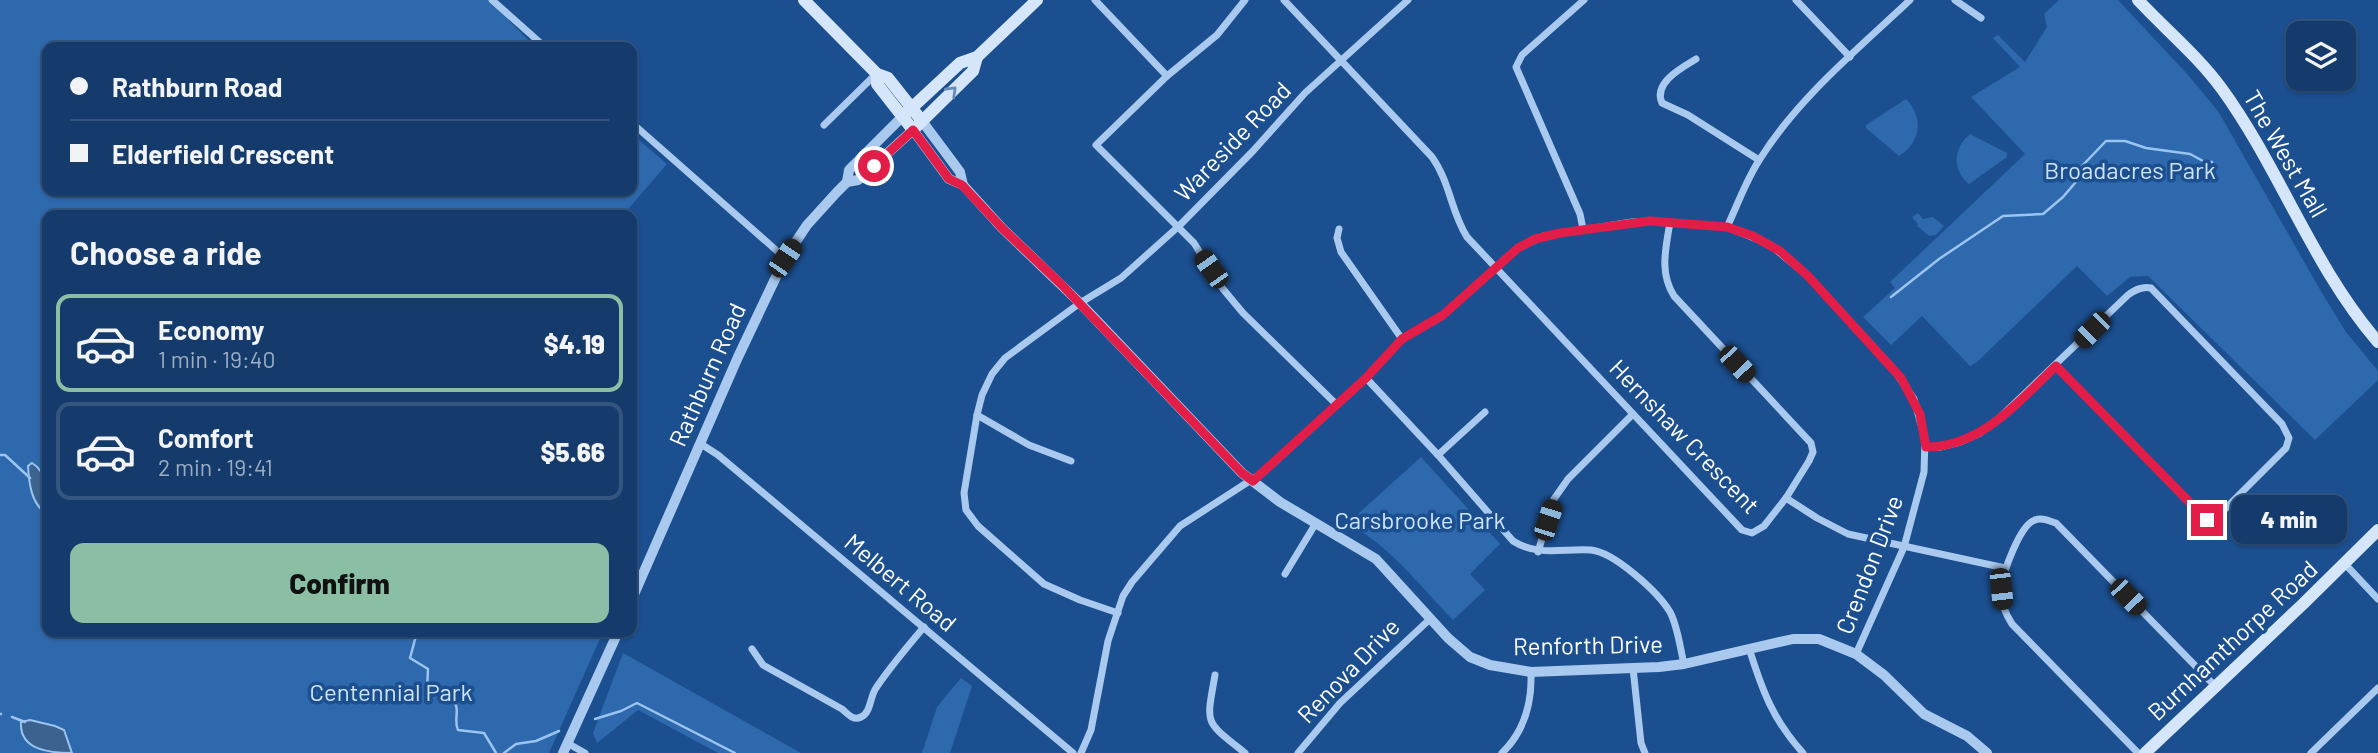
<!DOCTYPE html>
<html lang="en">
<head>
<meta charset="utf-8">
<style>
  body { margin:0; font-family:Barlow,sans-serif; background:#214673; color:#f1f3f6; height:100vh; display:flex; flex-direction:column; font-size:26px; white-space:nowrap }
  * { box-sizing:border-box; margin:0 }
  p { font-size:23px; color:#9dadc1 }
  .icon { flex:none; width:38px; height:38px; fill:none; stroke:currentColor; stroke-width:2; stroke-linecap:round; stroke-linejoin:round }
  .map { position:relative; flex:1; overflow:hidden }
  .side { position:absolute; left:42px; top:210px; width:595px; height:427px; display:flex; flex-direction:column; background:#143b6b; border-radius:14px; box-shadow:0 2px 5px #0004,0 0 0 2px #33557e }
  .side>* { flex:none }
  .top-card { position:absolute; left:42px; top:42px; width:595px; height:154px; border-radius:14px; box-shadow:0 2px 5px #0004,0 0 0 2px #33557e; display:grid; align-content:center; height:154px; padding:0 28px; background:#143b6b }
  .controls { position:absolute; left:2286px; top:21px; display:grid; gap:14px }
  .controls a { display:grid; place-items:center; width:70px; height:70px; border-radius:14px; background:#143b6b; box-shadow:0 2px 5px #0004,0 0 0 2px #33557e; font-size:35px }
  .end { position:absolute; width:32px; height:32px; margin:-16px; border:9px solid #e11d48; background:#fff; box-shadow:0 0 0 4px #fff }
  .from { border-radius:50% }
  .bubble { position:absolute; height:49px; border-radius:14px; background:#143b6b; box-shadow:0 2px 5px #0004,0 0 0 2px #33557e; font-size:23px; font-weight:800; line-height:49px; text-align:center }
  .car { position:absolute; width:21px; height:42px; margin:-21px -10px; border-radius:9px; box-shadow:0 0 5px 2px #0007; background:linear-gradient(#222 24%,#8ab4d8 0 40%,#222 0 76%,#8ab4d8 0 86%,#222 0) }
  .top-card b { display:flex; align-items:center; gap:24px; height:66px; font-size:26px }
  .top-card b+b { border-top:2px solid #33557e }
  .top-card i { width:18px; height:18px; background:#f1f3f6 }
  ul { padding:0; list-style:none }
  li { display:flex; align-items:center; gap:21px; height:98px; margin:0 14px 10px; padding:0 14px; border:4px solid #33557e; border-radius:14px }
  li div { flex:1 }
  li b { display:block; font-size:26px }
  li em { font-style:normal; font-weight:800 }
  li.selected { border-color:#8abfa5 }
  li>.icon { width:63px; height:63px; stroke-width:1.5 }
  h2 { padding:0 28px; font-size:32px; line-height:84px }
  .primary-button { display:flex; gap:14px; margin-top:auto; padding:14px 28px }
  .primary-button a { flex:1; height:80px; border-radius:14px; background:#8abfa5; color:#111; font-size:28px; font-weight:800; line-height:80px; text-align:center }
  .map>svg:first-child { display:block }
  .green { fill:#2e69ad }
  .water { fill:#3c6290; stroke:#9cc4f0; stroke-width:2 }
  .lines { fill:none; stroke-linecap:round; stroke-linejoin:round }
  .stream { stroke:#9cc4f0; stroke-width:2.5 }
  .minor { stroke:#a9c9ee; stroke-width:7 }
  .tertiary { stroke:#a9c9ee; stroke-width:10 }
  .secondary { stroke:#d6e6fa; stroke-width:12 }
  .oneway { stroke:#668bba }
  .route { stroke:#e11d48; stroke-width:9 }
  .labels { text-anchor:middle; stroke-width:7; stroke-linejoin:round; paint-order:stroke }
  .street-label { font-size:24px; fill:#fff; stroke:#1b4f8f }
  .park-label { font-size:24px; fill:#cfe3fa; stroke:#1b4f8f }
</style>
</head>
<body>
<div class="map">
<svg width="2378" height="753" viewBox="0 0 2378 753">
  <rect width="100%" height="100%" fill="#1b4f8f"/>
  <g class="green">
    <path d="M0 0H489L535 47H47V191H632V134L667 164 623 215H47V632H603L549 753H0Z"/>
    <path d="M2059 0H2118L2189 76 2218 111 2322 293 2346 332 2378 371V380L2315 440 2148 276 2130 277 2107 296 2077 266 1977 362 1970 366 1922 316 1891 345 1863 317 1895 288 1890 282 2025 154 1971 97 2020 67 1993 38 1998 35 2025 62 2047 27 2044 14Z"/>
    <path d="M1906 99C1924 118 1921 142 1899 156L1866 128V125Z"/>
    <path d="M1970 134 2007 153V157L1969 184C1952 170 1953 148 1970 134Z"/>
    <path d="M1918 213 1923 219 1933 217 1944 226 1936 235 1929 236 1917 226 1918 224 1912 217Z"/>
    <path d="M1421 457 1500 544 1470 574 1485 590 1453 620C1420 586 1391 547 1348 523Z"/>
    <path d="M623 653 801 753H718L638 710 597 743 593 733Z"/>
    <path d="M961 678 972 686 950 753H922L937 707Z"/>
  </g>
  <g class="water">
    <path d="M32 463C49 473 47 496 47 514 31 504 29 483 28 466Z"/>
    <path d="M30 720 55 726 64 730 72 753C52 753 19 751 21 722Z"/>
  </g>
  <g class="lines">
    <g class="stream">
      <path d="M1891 297 1939 259 2003 216 2043 214 2063 197 2075 183 2082 166 2106 141H2125L2146 148 2190 154 2205 162H2212"/>
      <path d="M0 455H5L30 478"/>
      <path d="M417 632 410 658 428 669 427 691 453 700C461 709 453 720 458 730L484 733 496 753"/>
      <path d="M0 714H1"/>
      <path d="M12 717 25 722"/>
      <path d="M595 719 621 711 637 703 735 753"/>
      <path d="M504 753 516 744 536 741 559 731"/>
    </g>
    <g class="minor">
      <path d="M492 0 545 47"/>
      <path d="M1095 0 1167 76"/>
      <path d="M1245 0 1217 35 1167 76 1096 145 1194 243 1223 289 1243 313 1337 405"/>
      <path d="M1284 0 1432 157C1450 182 1451 212 1467 237L1742 530 1752 533 1764 526 1786 498 1809 461 1813 452 1811 443 1674 296C1659 272 1666 248 1670 222"/>
      <path d="M1796 0 1850 57"/>
      <path d="M1955 0 1981 18"/>
      <path d="M1696 59C1681 68 1653 83 1662 103L1688 115 1759 160"/>
      <path d="M632 123 785 258"/>
      <path d="M824 125 876 74"/>
      <path d="M1727 227C1738 204 1746 180 1760 159 1799 97 1857 50 1910 0"/>
      <path d="M1339 229 1337 238 1341 252 1402 339"/>
      <path d="M1583 229 1580 214 1516 67 1522 55 1584 0"/>
      <path d="M1366 378 1438 455 1513 541C1538 557 1563 548 1591 550 1614 552 1658 592 1670 612 1678 627 1680 648 1684 664"/>
      <path d="M977 415 1029 445 1071 461"/>
      <path d="M701 444 718 455 1073 753"/>
      <path d="M1926 447H1940L1960 442 1980 433 1995 422 2128 295C2135 290 2142 286 2151 288L2282 424 2289 438 2286 448 2220 514 2205 519 2056 366"/>
      <path d="M1438 455 1485 412"/>
      <path d="M1786 498 1817 518 1848 534 2005 568"/>
      <path d="M1538 552 1554 499 1568 479 1633 414"/>
      <path d="M2345 564 2378 599"/>
      <path d="M1285 574 1316 523"/>
      <path d="M1118 613 1080 600 1044 584 978 526 966 510 964 493 977 415 982 395 992 374 1005 358 1080 303 1121 278 1179 226 1253 151 1305 93 1408 0"/>
      <path d="M1749 648C1762 690 1773 720 1803 753"/>
      <path d="M752 649 763 665 842 709C848 714 853 721 861 717 871 713 870 696 876 688 890 667 907 647 924 627"/>
      <path d="M1633 668 1641 743 1645 753"/>
      <path d="M1215 675C1206 726 1204 720 1245 753"/>
      <path d="M567 743 585 753"/>
      <path d="M1081 753 1091 730 1108 641 1123 596 1132 582 1180 526 1265 471 1366 378 1402 339 1443 315 1518 248 1544 236 1632 222 1650 221 1727 227 1769 244 1808 276 1892 367 1914 399 1925 439 1924 472 1904 547 1856 654"/>
      <path d="M1298 753 1340 703 1430 619"/>
      <path d="M1502 753C1525 731 1532 702 1531 672"/>
      <path d="M2138 753 2012 624C2005 613 2000 601 2001 588 2003 573 2020 524 2035 520 2042 517 2049 521 2056 523L2215 686"/>
      <path d="M2311 753 2378 688"/>
    </g>
    <g class="tertiary">
      <path d="M922 121 960 172 963 185"/>
      <path d="M847 182 849 170 903 116"/>
      <path d="M632 599 738 357 785 258 807 225 837 192 847 182 858 180 913 130 949 179 963 185 1002 228 1080 303 1242 473 1280 502 1376 559 1448 638 1470 657 1490 665 1531 672 1659 667 1684 664 1793 639H1819L1856 654 1884 675 1924 714 1967 736 1987 753"/>
      <path d="M563 753 618 632"/>
    </g>
    <g class="secondary">
      <path d="M804 0 877 74 888 78 922 121"/>
      <path d="M2138 0C2166 30 2198 56 2222 89 2280 169 2313 267 2378 342"/>
      <path d="M877 74V84L913 130 973 71 977 57"/>
      <path d="M903 116 960 63 977 57 1037 0"/>
      <path d="M2145 753 2303 604 2378 530"/>
    </g>
  </g>
  <defs><path id="oneway-chevron" d="M-2-3.5L2.5 0L-2 3.5" fill="none" stroke-width="1.6" stroke-linecap="round" stroke-linejoin="round" transform="scale(1.75)"/></defs>
  <use class="oneway" href="#oneway-chevron" transform="translate(952 91) rotate(-44)"/>
  <g class="lines">
    <path class="route" d="M874 166 913 130 949 179 962 185 1002 228 1061 284 1242 473 1253 481 1366 378 1402 339 1443 315 1518 248 1535 239 1560 233 1650 221 1727 227 1753 236 1780 251 1808 276 1901 378 1920 414 1926 447C1982 447 2018 402 2056 366L2207 520"/>
  </g>
  <g class="labels">
    <g class="street-label">
      <text transform="translate(1233 142) rotate(-46)" y="8">Wareside Road</text>
      <text transform="translate(2285 154) rotate(60)" y="8">The West Mall</text>
      <text transform="translate(708 375) rotate(-66)" y="8">Rathburn Road</text>
      <text transform="translate(1684 437) rotate(46)" y="8">Hernshaw Crescent</text>
      <text transform="translate(1870 565) rotate(-69)" y="8">Crendon Drive</text>
      <text transform="translate(900 583) rotate(40)" y="8">Melbert Road</text>
      <text transform="translate(2233 641) rotate(-43)" y="8">Burnhamthorpe Road</text>
      <text transform="translate(1588 646) rotate(-1)" y="8">Renforth Drive</text>
      <text transform="translate(1349 671) rotate(-46)" y="8">Renova Drive</text>
    </g>
    <g class="park-label">
      <text x="2130" y="179">Broadacres Park</text>
      <text x="1420" y="529">Carsbrooke Park</text>
      <text x="391" y="701">Centennial Park</text>
    </g>
  </g>
</svg>
<div class="controls">
<a><svg class="icon" aria-label="layers" viewBox="0 0 24 24"><path d="M12 4l9 5-9 5-9-5zM3 14l9 5 9-5"/></svg></a>
</div>
<i class="end from" style="left:874px;top:166px"></i>
<i class="end" style="left:2207px;top:520px"></i>
<div class="bubble" style="left:2231px;top:495px;width:116px">4 min</div>
<i class="car" style="left:785px;top:258px;rotate:34deg"></i>
<i class="car" style="left:1211px;top:269px;rotate:325deg"></i>
<i class="car" style="left:2092px;top:330px;rotate:225deg"></i>
<i class="car" style="left:1737px;top:364px;rotate:137deg"></i>
<i class="car" style="left:1548px;top:520px;rotate:18deg"></i>
<i class="car" style="left:2001px;top:589px;rotate:174deg"></i>
<i class="car" style="left:2128px;top:597px;rotate:136deg"></i>
<div class="top-card">
<b><i class="from"></i>Rathburn Road</b>
<b><i></i>Elderfield Crescent</b>
</div>
<section class="side">
<h2>Choose a ride</h2>
<ul>
<li class="selected"><svg class="icon" aria-label="car" viewBox="0 0 24 24"><path d="M5 17H2v-5l4-1 3-4h7l3 4 3 1v5h-3M9 17h6M6 11h13"/><circle cx="7" cy="17" r="2"/><circle cx="17" cy="17" r="2"/></svg><div><b>Economy</b><p>1 min · 19:40</p></div><em>$4.19</em></li>
<li><svg class="icon" aria-label="car" viewBox="0 0 24 24"><path d="M5 17H2v-5l4-1 3-4h7l3 4 3 1v5h-3M9 17h6M6 11h13"/><circle cx="7" cy="17" r="2"/><circle cx="17" cy="17" r="2"/></svg><div><b>Comfort</b><p>2 min · 19:41</p></div><em>$5.66</em></li>
</ul>
<div class="primary-button"><a>Confirm</a></div>
</section>
</div>
</body>
</html>
